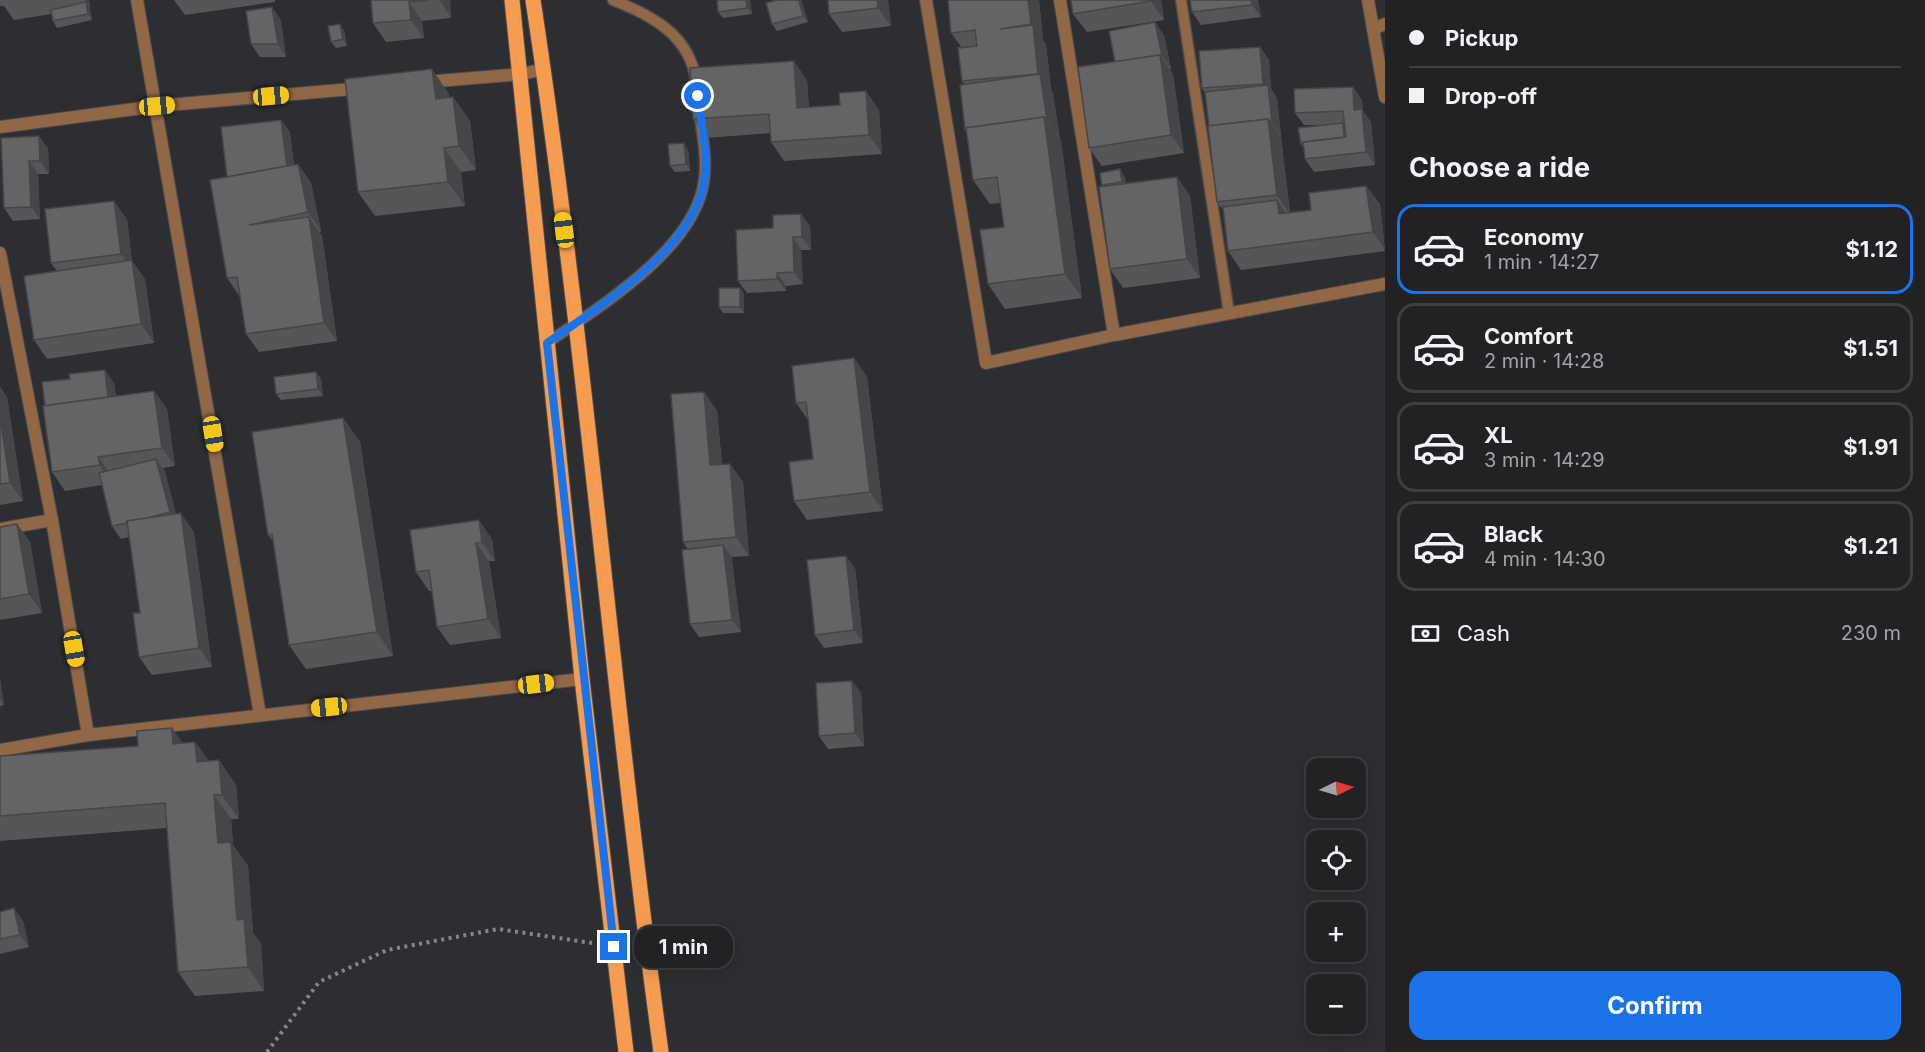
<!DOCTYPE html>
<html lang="en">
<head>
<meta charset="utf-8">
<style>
  body { margin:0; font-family:Inter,sans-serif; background:#2e2f32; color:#f1f3f6; height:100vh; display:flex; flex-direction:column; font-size:22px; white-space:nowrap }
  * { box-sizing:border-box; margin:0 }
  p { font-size:20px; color:#a2a4a7 }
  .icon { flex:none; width:33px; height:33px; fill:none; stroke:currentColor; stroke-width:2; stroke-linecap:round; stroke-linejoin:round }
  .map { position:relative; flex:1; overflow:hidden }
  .panel { display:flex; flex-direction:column; background:#222225; width:540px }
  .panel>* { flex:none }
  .top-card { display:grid; align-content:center; height:132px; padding:0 24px; background:#222225 }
  .needle { width:39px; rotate:85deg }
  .buttons { position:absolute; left:1306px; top:758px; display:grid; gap:12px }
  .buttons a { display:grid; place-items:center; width:60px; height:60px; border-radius:12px; background:#222225; box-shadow:0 3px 15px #0003,0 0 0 2px #3f3f42; font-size:30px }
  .end { position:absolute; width:27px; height:27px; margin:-14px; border:8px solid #1a73e8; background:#fff; box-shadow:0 0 0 3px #fff }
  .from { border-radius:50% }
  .bubble { position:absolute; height:42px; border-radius:18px; background:#222225; box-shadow:0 3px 15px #0003,0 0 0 2px #3f3f42; font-size:20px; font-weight:700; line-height:42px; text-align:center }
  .car { position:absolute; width:18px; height:36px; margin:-18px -9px; border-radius:8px; box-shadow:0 0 4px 2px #0007; background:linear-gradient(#f5c518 24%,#345 0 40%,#f5c518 0 76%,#345 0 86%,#f5c518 0) }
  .top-card b { display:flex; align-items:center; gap:21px; height:57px; font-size:22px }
  .top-card b+b { border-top:2px solid #3f3f42 }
  .top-card i { width:15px; height:15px; background:#f1f3f6 }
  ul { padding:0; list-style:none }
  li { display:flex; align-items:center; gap:18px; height:90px; margin:0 12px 9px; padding:0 12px; border:3px solid #3f3f42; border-radius:18px }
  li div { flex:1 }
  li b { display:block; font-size:22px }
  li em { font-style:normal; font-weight:700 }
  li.selected { border-color:#1a73e8 }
  li>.icon { width:54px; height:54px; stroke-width:1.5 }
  h2 { padding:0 24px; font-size:27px; line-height:72px }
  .pay { display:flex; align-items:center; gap:15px; height:66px; padding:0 24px; font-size:22px }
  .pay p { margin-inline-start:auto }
  .action { display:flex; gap:12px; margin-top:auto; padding:12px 24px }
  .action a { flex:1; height:69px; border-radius:18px; background:#1a73e8; color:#fff; font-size:24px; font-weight:700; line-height:69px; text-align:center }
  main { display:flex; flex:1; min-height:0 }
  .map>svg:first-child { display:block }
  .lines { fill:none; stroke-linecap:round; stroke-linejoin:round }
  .service-casing { stroke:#4a4b4e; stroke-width:13 }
  .minor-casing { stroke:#4a4b4e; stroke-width:14 }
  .primary-casing { stroke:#4a4b4e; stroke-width:17 }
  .path { stroke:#858688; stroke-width:4; stroke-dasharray:3 4.5; stroke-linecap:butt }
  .service { stroke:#926745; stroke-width:10 }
  .minor { stroke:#926745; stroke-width:12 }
  .primary { stroke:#f69c51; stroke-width:15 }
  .wall { fill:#565557 }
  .shaded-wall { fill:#464547 }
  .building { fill:#646365; stroke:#464547; stroke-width:1.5 }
  .route { stroke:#1a73e8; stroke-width:8 }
</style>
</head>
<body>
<main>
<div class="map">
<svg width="1385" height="1052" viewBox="0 0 1385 1052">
  <rect width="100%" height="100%" fill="#2d2e31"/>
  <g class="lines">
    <g class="service-casing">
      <g id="service">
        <path d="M613 0C651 15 690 35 696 81"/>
        <path d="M1181 0 1229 313"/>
        <path d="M547 343C599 307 695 249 704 181 707 160 703 138 700 117"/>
      </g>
    </g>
    <g class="minor-casing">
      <g id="minor">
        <path d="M137 0 260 715"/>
        <path d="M926 0 986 363 1114 335"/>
        <path d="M1060 0 1114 335 1385 284"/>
        <path d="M1368 0 1385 97"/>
        <path d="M1373 29 1385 24"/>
        <path d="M425 82 522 74 544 69"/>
        <path d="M0 127 157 106 363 88"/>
        <path d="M0 253 52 520 88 735"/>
        <path d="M0 529 52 520"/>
        <path d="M0 750 88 735 582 679"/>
      </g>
    </g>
    <g class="primary-casing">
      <g id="primary">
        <path d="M512 0 582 679 626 1052"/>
        <path d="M533 0C586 349 613 702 661 1052"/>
      </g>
    </g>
    <path class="path" d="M267 1052 319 982 387 950 498 929 592 943"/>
    <use href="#service" class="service"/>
    <use href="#minor" class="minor"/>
    <use href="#primary" class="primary"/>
  </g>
  <g class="wall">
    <path d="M0 0H89L90 7H89L92 20 57 28 53 21 51 14 14 20 4 6H0Z"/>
    <path d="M174 0H275V2L185 15Z"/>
    <path d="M371 0H450L451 18 422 21 424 38 386 42 373 23Z"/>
    <path d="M717 0H750L752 14 723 18 718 12Z"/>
    <path d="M801 0 808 22 777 31 772 24Z"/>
    <path d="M828 0H888L891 26 842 32 829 14Z"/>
    <path d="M948 0H1039L1043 40 1046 44 1051 89 1053 93 1060 139H1059L1061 141 1082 298 1005 309 988 284 1004 227 1000 203 990 204 973 180 964 84 962 81V48L951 33Z"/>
    <path d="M1071 0H1161L1164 20 1087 32 1073 14Z"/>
    <path d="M1190 0H1258L1261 17 1201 25 1192 12Z"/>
    <path d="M281 20 286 57H260L251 44Z"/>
    <path d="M344 30 347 46 336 48 331 42Z"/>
    <path d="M1164 35 1171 69H1169L1173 74 1184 153 1102 166 1089 148 1115 62Z"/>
    <path d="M1260 47 1269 60 1271 89 1277 98 1281 136H1280L1281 137 1290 212 1311 210 1366 186 1380 204 1385 251 1241 270 1228 251 1223 210 1217 202 1205 93 1202 88Z"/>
    <path d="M807 80 809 107 840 105 866 91 879 110 882 154 784 161 771 142 770 133 706 138 693 119Z"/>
    <path d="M1353 87 1362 100 1363 111 1371 122 1375 165 1314 172 1305 159 1304 148 1301 144 1328 125H1304L1295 113Z"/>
    <path d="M449 94V97H453L470 121 476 170 461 172 465 206 375 216 358 192Z"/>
    <path d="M281 120 290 132 294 165 298 164 311 183 321 231 319 232 322 236 337 341 259 352 246 334 240 297 227 278V177Z"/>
    <path d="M39 136 48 149 49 174H38L40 219 13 221 4 208Z"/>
    <path d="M688 150 690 171 675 172 670 166Z"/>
    <path d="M1120 169 1124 176 1126 183 1177 177 1190 196 1200 278 1123 288 1110 269 1103 186 1102 185Z"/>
    <path d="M801 214 810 226 811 250H801L803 284 786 286V291L747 293 738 281 773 228Z"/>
    <path d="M127 219 132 261 145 279 154 343 47 359 34 340 57 271 51 263Z"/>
    <path d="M740 288 744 294V313H723L719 307Z"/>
    <path d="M854 358 867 377 883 511 807 520 794 501 813 459 809 421 796 403Z"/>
    <path d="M316 372 321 379 323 396 281 400 276 394Z"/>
    <path d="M114 383 116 396 154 391 167 409 175 466 163 468 165 472 176 514 194 532 212 667 152 675 139 657 140 613 129 537 121 539 112 526 102 485 65 491 52 472Z"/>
    <path d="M0 387 7 397 23 501 0 505Z"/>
    <path d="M704 392 717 411 722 464H730L743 482 749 556 731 557 741 632 699 637 690 624 688 549 683 542Z"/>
    <path d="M343 418 360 442 393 656 306 669 289 645 273 541 268 535Z"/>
    <path d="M17 524 30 542 42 613 0 620V527Z"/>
    <path d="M410 530 492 539 495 561H489L501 638 450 645 437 627 432 591H429L416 572Z"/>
    <path d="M855 568 863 643 824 648 815 635Z"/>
    <path d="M0 678 4 705 0 706Z"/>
    <path d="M852 681 861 693 864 746 828 749 819 736Z"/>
    <path d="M172 728 182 743 195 742 209 761 219 760 236 785 239 819H231L233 845 248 866 253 933 261 943 264 991 195 996 178 972 167 828 0 841V756L138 746Z"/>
    <path d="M0 912 23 921 29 947 0 954Z"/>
  </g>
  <g class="shaded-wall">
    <path d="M85 0H89L90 7Z"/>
    <path d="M439 0H450L451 18Z"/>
    <path d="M746 0H750L752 14 747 8Z"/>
    <path d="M799 0H801L808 22 803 16Z"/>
    <path d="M877 0H888L891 26 878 8Z"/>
    <path d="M1028 0H1039L1043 40 1046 44 1051 89 1053 93 1060 139 1047 120 1041 77 1038 74 1033 28 1031 24Z"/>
    <path d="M1151 0H1161L1164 20 1151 1Z"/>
    <path d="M1251 0H1258L1261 17 1252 5Z"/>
    <path d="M86 2 90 9 92 20 88 14Z"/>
    <path d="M409 2 422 21 424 38 411 20Z"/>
    <path d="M272 7 281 20 286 57 278 44Z"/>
    <path d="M1155 22 1164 35 1171 69 1162 56Z"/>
    <path d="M340 24 344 30 347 46 343 39Z"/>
    <path d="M1260 47 1269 60 1271 89 1277 98 1281 136 1272 123 1269 93 1263 84Z"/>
    <path d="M1160 55 1173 74 1184 153 1171 135Z"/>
    <path d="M794 61 807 80 810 127 797 108Z"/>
    <path d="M432 69 449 94 452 123 436 99Z"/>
    <path d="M1353 87 1362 100 1363 111 1371 122 1375 165 1366 152 1354 110Z"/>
    <path d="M866 91 879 110 882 154 869 135Z"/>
    <path d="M453 97 470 121 476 170 459 146Z"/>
    <path d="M1044 117 1061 141 1082 298 1065 274Z"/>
    <path d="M1268 119 1281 137 1290 214 1277 195Z"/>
    <path d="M281 120 290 132 296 184 287 171Z"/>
    <path d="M39 136 48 149 49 174 40 161Z"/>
    <path d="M684 143 688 150 690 171 686 164Z"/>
    <path d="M444 148 461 172 465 206 448 182Z"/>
    <path d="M29 161 38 174 40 219 31 207Z"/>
    <path d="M298 164 311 183 321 231 308 212Z"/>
    <path d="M1120 169 1124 176 1126 188 1122 182Z"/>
    <path d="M1177 177 1190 196 1200 278 1187 259Z"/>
    <path d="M1366 186 1380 204 1385 250 1373 232Z"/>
    <path d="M1277 200 1290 219 1279 214Z"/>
    <path d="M114 201 127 219 132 261 145 279 154 343 141 324 134 273 121 254Z"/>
    <path d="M801 214 810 226 811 250 802 237Z"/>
    <path d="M309 217 322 236 337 341 324 323Z"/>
    <path d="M793 237 801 250 803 284 794 272Z"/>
    <path d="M777 273 786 286V291L777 279Z"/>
    <path d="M740 288 744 294V313L740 307Z"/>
    <path d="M854 358 867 377 883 511 870 492Z"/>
    <path d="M105 370 114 383 118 416 109 403Z"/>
    <path d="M316 372 321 379 323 396 318 389Z"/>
    <path d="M0 387 7 397 23 501 10 483 0 417Z"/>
    <path d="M154 391 167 409 175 466 162 448Z"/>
    <path d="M704 392 717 411 723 484 710 465Z"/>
    <path d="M343 418 360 442 393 656 377 632Z"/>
    <path d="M98 457 111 475 113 484 100 465Z"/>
    <path d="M156 459 165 472 179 525 170 512Z"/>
    <path d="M730 464 743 482 749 556 736 537Z"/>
    <path d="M181 513 194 532 212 667 199 648Z"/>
    <path d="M479 520 492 539 495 561 482 542Z"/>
    <path d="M17 524 30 542 42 613 29 594Z"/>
    <path d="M476 543 489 561 501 638 488 619Z"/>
    <path d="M723 545 732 558 741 632 732 620Z"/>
    <path d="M846 556 855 568 863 643 854 630Z"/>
    <path d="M0 678 4 705 0 699Z"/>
    <path d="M852 681 861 693 864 746 855 733Z"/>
    <path d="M172 728 189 752 173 744Z"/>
    <path d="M195 742 212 766 197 762Z"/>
    <path d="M219 760 236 785 239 819 222 795Z"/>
    <path d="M214 795 231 819 233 845 248 866 253 933 261 943 264 991 248 967 218 843Z"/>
    <path d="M14 908 23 921 29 947 20 935Z"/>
  </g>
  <g class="building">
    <path d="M371 0H428L409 2 411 20 373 23Z"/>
    <path d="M717 0H746L747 8 718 12Z"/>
    <path d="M777 0H799L803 16 772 24 766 3Z"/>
    <path d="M828 0H877L878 8 829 14Z"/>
    <path d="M948 0H1028L1031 24 1000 29 1033 25 1038 74 962 81 958 48 977 46 975 30 951 33Z"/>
    <path d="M1071 0H1151V1L1073 14Z"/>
    <path d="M1190 0H1251L1252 5 1192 12Z"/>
    <path d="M86 2 88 14 53 21 51 10Z"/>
    <path d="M272 7 278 44H251L246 11Z"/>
    <path d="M1155 22 1162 56 1160 57V55L1115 62 1109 31Z"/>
    <path d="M340 24 343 39 331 42 328 26Z"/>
    <path d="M1260 47 1263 84 1202 88 1199 51Z"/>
    <path d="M1160 55 1171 135 1089 148 1078 67Z"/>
    <path d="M794 61 797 108 840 105 839 93 866 91 869 135 771 142 769 114 693 119 690 68Z"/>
    <path d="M432 69 436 99 453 97 459 146 444 148 448 182 358 192 345 79Z"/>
    <path d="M1040 74 1047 120 1044 117 966 128 965 130 960 85Z"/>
    <path d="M1268 85 1272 123 1268 119 1209 126 1205 92Z"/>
    <path d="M1353 87 1354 110 1362 109 1366 152 1305 159 1303 142 1346 137 1343 111 1295 113 1294 89Z"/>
    <path d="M1044 117 1065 274 988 284 980 230 1004 227 997 177 973 180 966 128Z"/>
    <path d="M1268 119 1277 195 1217 202 1208 126Z"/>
    <path d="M281 120 287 166 227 177 221 127Z"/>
    <path d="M1343 123 1344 137 1303 142V144H1301L1298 128Z"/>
    <path d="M39 136 40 161H29L31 207 4 208 1 138Z"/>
    <path d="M684 143 686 164 670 166 668 144Z"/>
    <path d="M298 164 308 212 249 225 309 217 324 323 246 334 237 277 227 278 210 180Z"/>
    <path d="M1120 169 1122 182 1102 185 1100 173Z"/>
    <path d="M1177 177 1187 259 1110 269 1099 187Z"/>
    <path d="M1366 186 1373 232 1228 251 1223 207 1277 200 1279 214 1311 210 1309 193Z"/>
    <path d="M114 201 121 254 51 263 45 209Z"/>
    <path d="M801 214 802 237H793L794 272 777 273V279L738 281 736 230 773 228V215Z"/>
    <path d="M132 260 141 324 34 340 24 276Z"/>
    <rect x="719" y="288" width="21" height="19"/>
    <path d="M854 358 870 492 794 501 789 462 813 459 806 402 796 403 792 366Z"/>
    <path d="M105 370 108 397 45 406 42 382 70 379 69 374Z"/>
    <path d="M316 372 318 389 276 394 274 377Z"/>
    <path d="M154 391 162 448 98 457 100 465 52 472 43 406Z"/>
    <path d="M704 392 710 465 730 464 736 537 683 542 671 394Z"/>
    <path d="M0 417 10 483 0 484Z"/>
    <path d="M343 418 377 632 289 645 272 534 268 535 252 432Z"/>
    <path d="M156 459 170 512 144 519 127 521V523L112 526 99 473Z"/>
    <path d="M181 513 199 648 139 657 133 613H140L127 521Z"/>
    <path d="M479 520 482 542 476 543 488 619 437 627 429 570 416 572 410 530Z"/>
    <path d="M17 524 29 594 0 599V527Z"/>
    <path d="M723 545 732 620 690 624 682 550Z"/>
    <path d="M846 556 854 630 815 635 807 560Z"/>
    <path d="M852 681 855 733 819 736 816 683Z"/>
    <path d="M172 728 173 744 195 742 197 762 219 760 222 795H214L218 843 231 842 237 920 244 919 248 967 178 972 165 803 0 816V756L138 746 137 731Z"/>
    <path d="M14 908 20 935 0 939V912Z"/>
  </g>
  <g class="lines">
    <path class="route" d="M614 947 547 343C600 306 692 250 704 183 709 155 701 124 698 96"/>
  </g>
</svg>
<div class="buttons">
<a><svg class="needle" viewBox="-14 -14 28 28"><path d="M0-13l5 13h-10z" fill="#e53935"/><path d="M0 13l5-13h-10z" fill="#a2a4a7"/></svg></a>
<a><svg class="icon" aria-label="locate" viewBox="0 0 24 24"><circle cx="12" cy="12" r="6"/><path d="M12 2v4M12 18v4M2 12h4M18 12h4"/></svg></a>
<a>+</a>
<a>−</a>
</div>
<i class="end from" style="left:698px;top:96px"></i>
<i class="end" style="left:614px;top:947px"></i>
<div class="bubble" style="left:634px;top:926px;width:99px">1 min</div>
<i class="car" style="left:271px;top:96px;rotate:85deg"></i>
<i class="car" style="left:157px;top:106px;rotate:85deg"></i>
<i class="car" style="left:564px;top:230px;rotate:353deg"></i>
<i class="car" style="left:213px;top:434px;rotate:171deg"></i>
<i class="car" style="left:74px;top:649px;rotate:170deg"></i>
<i class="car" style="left:536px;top:684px;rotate:83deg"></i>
<i class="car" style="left:329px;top:707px;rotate:264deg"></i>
</div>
<section class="panel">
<div class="top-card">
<b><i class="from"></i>Pickup</b>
<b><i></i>Drop-off</b>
</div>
<h2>Choose a ride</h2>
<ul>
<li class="selected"><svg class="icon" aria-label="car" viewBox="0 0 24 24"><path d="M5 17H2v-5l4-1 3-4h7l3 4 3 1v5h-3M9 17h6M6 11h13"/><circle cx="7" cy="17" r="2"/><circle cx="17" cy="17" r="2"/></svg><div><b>Economy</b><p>1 min · 14:27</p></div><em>$1.12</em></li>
<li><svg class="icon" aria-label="car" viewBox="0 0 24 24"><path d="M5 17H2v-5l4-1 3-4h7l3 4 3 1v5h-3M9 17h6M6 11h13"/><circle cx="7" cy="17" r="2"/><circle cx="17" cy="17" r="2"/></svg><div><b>Comfort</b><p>2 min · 14:28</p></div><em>$1.51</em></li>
<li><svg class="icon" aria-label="car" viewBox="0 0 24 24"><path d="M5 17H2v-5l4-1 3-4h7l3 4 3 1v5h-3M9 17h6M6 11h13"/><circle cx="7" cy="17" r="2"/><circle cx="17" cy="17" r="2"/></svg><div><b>XL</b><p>3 min · 14:29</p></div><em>$1.91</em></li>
<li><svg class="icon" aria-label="car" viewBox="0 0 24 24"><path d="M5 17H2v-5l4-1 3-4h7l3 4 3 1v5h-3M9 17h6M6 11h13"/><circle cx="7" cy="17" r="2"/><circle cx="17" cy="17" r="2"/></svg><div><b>Black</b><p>4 min · 14:30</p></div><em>$1.21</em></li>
</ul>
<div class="pay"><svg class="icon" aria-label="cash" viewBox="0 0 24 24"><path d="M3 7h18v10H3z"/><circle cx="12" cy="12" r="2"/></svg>Cash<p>230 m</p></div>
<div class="action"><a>Confirm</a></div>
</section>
</main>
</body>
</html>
